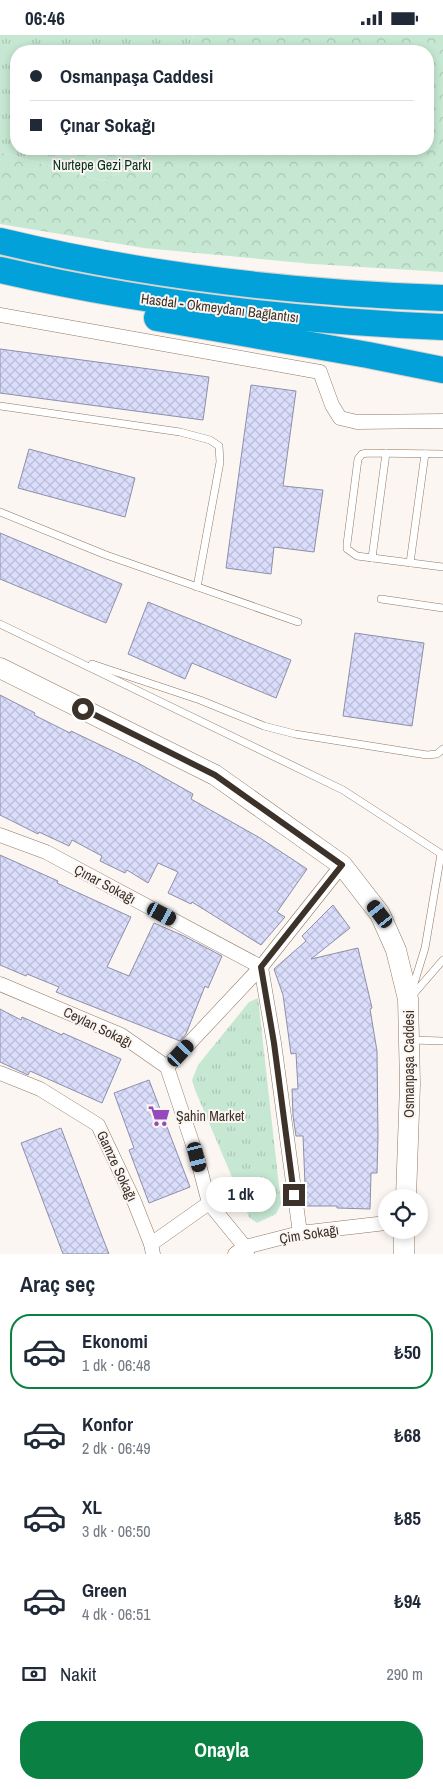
<!DOCTYPE html>
<html lang="tr">
<head>
<meta charset="utf-8">
<style>
  body { margin:0; font-family:"Archivo Narrow",sans-serif; background:#f6f6f7; color:#1f2937; height:100vh; display:flex; flex-direction:column; font-size:19px; white-space:nowrap }
  * { box-sizing:border-box; margin:0 }
  p { font-size:16px; color:#747a83 }
  .icon { flex:none; width:28px; height:28px; fill:none; stroke:currentColor; stroke-width:2; stroke-linecap:round; stroke-linejoin:round }
  .map { position:relative; height:1219px; overflow:hidden }
  .side { display:flex; flex-direction:column; background:#fff; flex:1 }
  .side>* { flex:none }
  .hud { position:absolute; left:10px; top:10px; width:424px; height:110px; border-radius:20px; box-shadow:0 2px 8px #0003; display:grid; align-content:center; height:110px; padding:0 20px; background:#fff }
  .buttons { position:absolute; left:378px; top:1154px; display:grid; gap:10px }
  .buttons a { display:grid; place-items:center; width:50px; height:50px; border-radius:50%; background:#fff; box-shadow:0 2px 8px #0003; font-size:25px }
  .end { position:absolute; width:22px; height:22px; margin:-11px; border:6px solid #3c3229; background:#fff; box-shadow:0 0 0 2px #fff }
  .from { border-radius:50% }
  .bubble { position:absolute; height:35px; border-radius:18px; background:#fff; box-shadow:0 2px 8px #0003; font-size:16px; font-weight:700; line-height:35px; text-align:center }
  .car { position:absolute; width:15px; height:30px; margin:-15px -8px; border-radius:6px; box-shadow:0 0 4px 1px #0007; background:linear-gradient(#222 24%,#8ab4d8 0 40%,#222 0 76%,#8ab4d8 0 86%,#222 0) }
  .hud b { display:flex; align-items:center; gap:18px; height:48px; font-size:19px }
  .hud b+b { border-top:1px solid #e0e1e3 }
  .hud i { width:12px; height:12px; background:#1f2937 }
  ul { padding:0; list-style:none }
  li { display:flex; align-items:center; gap:15px; height:75px; margin:0 10px 8px; padding:0 10px; border:2px solid transparent; border-radius:20px }
  li div { flex:1 }
  li b { display:block; font-size:19px }
  li em { font-style:normal; font-weight:700 }
  li.selected { border-color:#0b8043 }
  li>.icon { width:45px; height:45px; stroke-width:1.5 }
  h2 { padding:0 20px; font-size:22px; line-height:60px }
  .pay { display:flex; align-items:center; gap:12px; height:55px; padding:0 20px; font-size:19px }
  .pay p { margin-inline-start:auto }
  .cta { display:flex; gap:10px; margin-top:auto; padding:10px 20px }
  .cta a { flex:1; height:58px; border-radius:20px; background:#0b8043; color:#fff; font-size:20px; font-weight:700; line-height:58px; text-align:center }
  .status { display:flex; justify-content:space-between; align-items:center; height:35px; padding:0 25px; background:#fff; direction:ltr }
  .status svg { height:14px; fill:currentColor }
  .map>svg:first-child { display:block }
  .forest { fill:url(#forest-crowns) }
  .park { fill:url(#park-tufts) }
  .building { fill:url(#building-cross-hatch); stroke:#8d8fab }
  .lines { fill:none; stroke-linecap:round; stroke-linejoin:round }
  .service-casing { stroke:#8f7864; stroke-width:8 }
  .minor-casing { stroke:#8f7864; stroke-width:15 }
  .secondary-casing { stroke:#8f7864; stroke-width:21 }
  .motorway-casing { stroke:#d4d2d0; stroke-width:28 }
  .service { stroke:#fff; stroke-width:7 }
  .minor { stroke:#fff; stroke-width:14 }
  .secondary { stroke:#fff; stroke-width:20 }
  .motorway { stroke:#02a1d9; stroke-width:26 }
  .route { stroke:#3c3229; stroke-width:6 }
  .labels { text-anchor:middle; stroke-width:4; stroke-linejoin:round; paint-order:stroke }
  .park-label { font-size:14px; fill:#04321d; stroke:#fcf6f2 }
  .street-label { font-size:14px; fill:#3c3229; stroke:#fcf6f2 }
  .poi-label { font-size:14px; fill:#3c3229; stroke:#fcf6f2; text-anchor:start }
</style>
</head>
<body>
<div class="status"><b>06:46</b><svg viewBox="0 0 49 12"><path d="M0 12V9h3v3zM5 12V6h3v6zM10 12V3h3v9zM15 12V0h3v12zM26 1h20v11H26zM47 4h2v5h-2z"/></svg></div>
<div class="map">
<svg width="443" height="1219" viewBox="0 0 443 1219">
  <defs>
    <pattern id="forest-crowns" width="20" height="18" patternUnits="userSpaceOnUse" patternTransform="scale(1.25)"><rect width="20" height="18" fill="#c6e8d3"/><path d="M2 6a3 3 0 1 1 6 0M12 15a3 3 0 1 1 6 0" fill="none" stroke="#abc7b5"/></pattern>
    <pattern id="park-tufts" width="24" height="20" patternUnits="userSpaceOnUse" patternTransform="scale(1.25)"><rect width="24" height="20" fill="#c6e8d3"/><path d="M3 7l-1-3M5 7V3M7 7l1-3M15 17l-1-3M17 17v-4M19 17l1-3" fill="none" stroke="#abc7b5"/></pattern>
    <pattern id="building-cross-hatch" width="8" height="8" patternUnits="userSpaceOnUse" patternTransform="scale(1.25)"><rect width="8" height="8" fill="#daddfb"/><path d="M0 0l8 8M0 8l8-8" fill="none" stroke="#bcbed7"/></pattern>
  </defs>
  <rect width="100%" height="100%" fill="#fcf6f2"/>
  <path class="forest" d="M193 0H443V237L313 229 144 213 0 189V117L103 146 152 121 156 114H428V16H189Z"/>
  <g class="park">
    <path d="M0 0H193L189 16H16V114H156L152 121 103 146 0 117Z"/>
    <path d="M258 963 281 1169 276 1179 257 1188 249 1182 195 1055 192 1045 198 1030 249 967Z"/>
  </g>
  <g class="building">
    <path d="M0 314 209 342 203 385 0 358Z"/>
    <path d="M251 350 296 356 283 451 323 455 314 517 274 512 271 539 226 533Z"/>
    <path d="M29 414 135 443 125 482 18 453Z"/>
    <path d="M0 498 122 549 106 588 0 544Z"/>
    <path d="M148 567 291 625 276 663 192 628 185 644 128 619Z"/>
    <path d="M355 598 424 608 412 691 343 681Z"/>
    <path d="M0 660 35 678 34 680 70 698 71 696 138 728 193 759 191 764 260 803 307 834 277 877 285 882 261 910 192 867 191 869 168 858 178 837 158 828 148 848 127 835 125 838 100 826 102 821 72 805 69 811 39 797 38 799 0 780Z"/>
    <path d="M0 820 58 846 57 848 131 882 107 932 129 941 154 888 184 901 222 921 208 953 205 951 186 999 180 1006 56 957 59 952 27 939 26 941 0 930Z"/>
    <path d="M333 870 350 893 311 924 358 913 372 973 370 974 377 1016 378 1102 377 1138H371L370 1174 337 1173V1171H305L302 1150V1149H305L303 1101H296L293 1081 292 1054H298L296 1018 291 1019 283 960 274 934 306 906 302 901Z"/>
    <path d="M0 974 21 985 22 982 62 1000 63 998 121 1024 102 1068 30 1036 28 1040 0 1027Z"/>
    <path d="M149 1045 190 1152 149 1168 129 1115 134 1113 114 1058Z"/>
    <path d="M61 1093 100 1196 109 1219H63L21 1108Z"/>
  </g>
  <g class="lines">
    <g class="service-casing">
      <g id="service">
        <path d="M0 371 180 397 210 405 219 411 220 427 197 552"/>
        <path d="M443 419 368 418 362 419 358 424 347 509V514L357 521 443 532"/>
        <path d="M0 477 106 520 298 587"/>
        <path d="M372 523 386 418"/>
        <path d="M410 528 425 419"/>
        <path d="M381 564 443 573"/>
        <path d="M0 589 343 755 443 820"/>
        <path d="M92 629 200 665 264 691 295 699 427 720 437 719 443 714"/>
        <path d="M412 955 425 913 441 819"/>
        <path d="M411 962 443 925"/>
        <path d="M411 1005 443 1006"/>
      </g>
    </g>
    <g class="minor-casing">
      <g id="minor">
        <path d="M0 280 320 337 332 370 340 383 357 387 443 386"/>
        <path d="M0 800 46 817 261 932 274 1008 300 1198"/>
        <path d="M0 949 121 1000 167 1032 197 1122 209 1168 245 1212 247 1219"/>
        <path d="M167 1032 261 932 342 830"/>
        <path d="M0 1038 40 1054 98 1090 134 1166 151 1209 153 1219"/>
        <path d="M151 1209 209 1168"/>
        <path d="M235 1219 245 1212 300 1198 386 1188"/>
      </g>
    </g>
    <g class="secondary-casing">
      <g id="secondary">
        <path d="M0 633 215 740 342 830 380 879 396 915 408 964 410 1049 406 1162"/>
        <path d="M404 1219V1195"/>
      </g>
    </g>
    <g class="motorway-casing">
      <g id="motorway">
        <path d="M0 206C145 241 294 258 443 263"/>
        <path d="M0 235C146 269 294 286 443 292"/>
        <path d="M157 283 368 320 443 335"/>
      </g>
    </g>
    <use href="#service" class="service"/>
    <use href="#minor" class="minor"/>
    <use href="#secondary" class="secondary"/>
    <use href="#motorway" class="motorway"/>
  </g>
  <g class="lines">
    <path class="route" d="M83 674 215 740 342 830 261 932 274 1008 294 1160"/>
  </g>
  <defs>
    <g id="supermarket-bare" transform="scale(1.725)"><path d="M-6-5.5h2.5l.6 2H6L4.5 2H-2.5L-4.4-4H-6ZM-1.5 3.2a1.3 1.3 0 1 0 .1 0ZM3 3.2a1.3 1.3 0 1 0 .1 0Z" fill="#944abd" stroke="#fcf6f2" stroke-width="2.5" paint-order="stroke"/></g>
  </defs>
  <g fill-rule="evenodd">
    <use href="#supermarket-bare" x="159" y="1081"/>
  </g>
  <g class="labels">
    <g class="park-label">
      <text x="102" y="135">Nurtepe Gezi Parkı</text>
    </g>
    <g class="street-label">
      <text transform="translate(220 273) rotate(7)" y="5">Hasdal - Okmeydanı Bağlantısı</text>
      <text transform="translate(105 849) rotate(28)" y="5">Çınar Sokağı</text>
      <text transform="translate(98 992) rotate(26)" y="5">Ceylan Sokağı</text>
      <text transform="translate(409 1029) rotate(-90)" y="5">Osmanpaşa Caddesi</text>
      <text transform="translate(117 1131) rotate(65)" y="5">Gamze Sokağı</text>
      <text transform="translate(309 1199) rotate(-9)" y="5">Çim Sokağı</text>
    </g>
    <g class="poi-label">
      <text x="176" y="1086">Şahin Market</text>
    </g>
  </g>
</svg>
<div class="buttons">
<a><svg class="icon" aria-label="locate" viewBox="0 0 24 24"><circle cx="12" cy="12" r="6"/><path d="M12 2v4M12 18v4M2 12h4M18 12h4"/></svg></a>
</div>
<i class="end from" style="left:83px;top:674px"></i>
<i class="end" style="left:294px;top:1160px"></i>
<div class="bubble" style="left:206px;top:1142px;width:70px">1 dk</div>
<i class="car" style="left:162px;top:879px;rotate:118deg"></i>
<i class="car" style="left:380px;top:879px;rotate:322deg"></i>
<i class="car" style="left:181px;top:1018px;rotate:43deg"></i>
<i class="car" style="left:197px;top:1122px;rotate:166deg"></i>
<div class="hud">
<b><i class="from"></i>Osmanpaşa Caddesi</b>
<b><i></i>Çınar Sokağı</b>
</div>
</div>
<section class="side">
<h2>Araç seç</h2>
<ul>
<li class="selected"><svg class="icon" aria-label="car" viewBox="0 0 24 24"><path d="M5 17H2v-5l4-1 3-4h7l3 4 3 1v5h-3M9 17h6M6 11h13"/><circle cx="7" cy="17" r="2"/><circle cx="17" cy="17" r="2"/></svg><div><b>Ekonomi</b><p>1 dk · 06:48</p></div><em>₺50</em></li>
<li><svg class="icon" aria-label="car" viewBox="0 0 24 24"><path d="M5 17H2v-5l4-1 3-4h7l3 4 3 1v5h-3M9 17h6M6 11h13"/><circle cx="7" cy="17" r="2"/><circle cx="17" cy="17" r="2"/></svg><div><b>Konfor</b><p>2 dk · 06:49</p></div><em>₺68</em></li>
<li><svg class="icon" aria-label="car" viewBox="0 0 24 24"><path d="M5 17H2v-5l4-1 3-4h7l3 4 3 1v5h-3M9 17h6M6 11h13"/><circle cx="7" cy="17" r="2"/><circle cx="17" cy="17" r="2"/></svg><div><b>XL</b><p>3 dk · 06:50</p></div><em>₺85</em></li>
<li><svg class="icon" aria-label="car" viewBox="0 0 24 24"><path d="M5 17H2v-5l4-1 3-4h7l3 4 3 1v5h-3M9 17h6M6 11h13"/><circle cx="7" cy="17" r="2"/><circle cx="17" cy="17" r="2"/></svg><div><b>Green</b><p>4 dk · 06:51</p></div><em>₺94</em></li>
</ul>
<div class="pay"><svg class="icon" aria-label="cash" viewBox="0 0 24 24"><path d="M3 7h18v10H3z"/><circle cx="12" cy="12" r="2"/></svg>Nakit<p>290 m</p></div>
<div class="cta"><a>Onayla</a></div>
</section>
</body>
</html>
